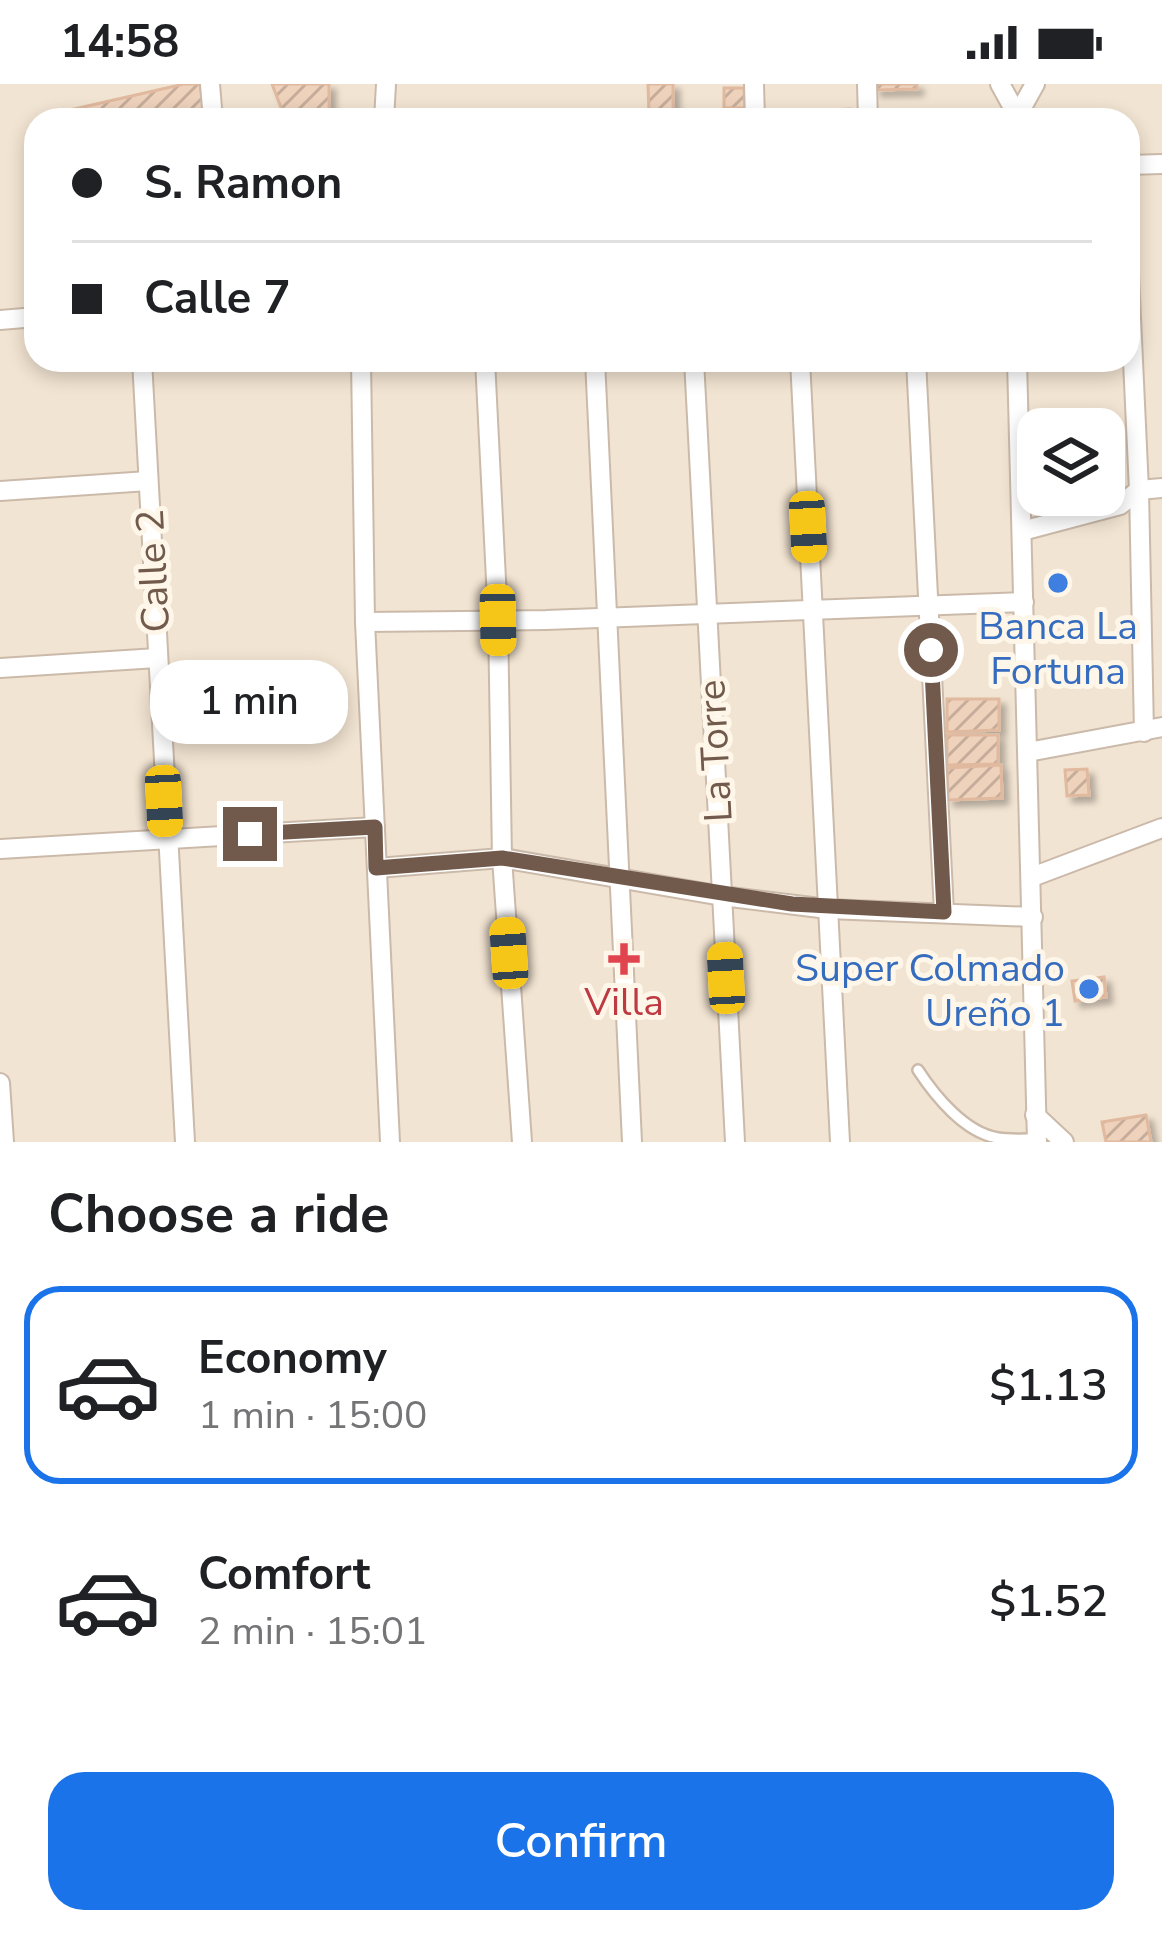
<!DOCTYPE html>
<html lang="en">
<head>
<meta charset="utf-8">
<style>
  body { margin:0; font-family:"Nunito Sans",sans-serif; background:#f6f6f6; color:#202124; height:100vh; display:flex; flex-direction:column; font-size:45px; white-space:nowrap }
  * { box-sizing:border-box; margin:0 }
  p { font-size:39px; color:#757577 }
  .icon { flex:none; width:66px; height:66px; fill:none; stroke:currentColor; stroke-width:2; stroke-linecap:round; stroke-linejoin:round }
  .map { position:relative; height:1058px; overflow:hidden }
  .details { display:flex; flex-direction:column; background:#fff; flex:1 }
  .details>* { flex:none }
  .top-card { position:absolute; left:24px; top:24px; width:1116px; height:264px; border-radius:36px; box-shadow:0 6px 18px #0003; display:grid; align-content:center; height:264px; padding:0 48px; background:#fff }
  .fabs { position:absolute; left:1017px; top:324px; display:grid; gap:24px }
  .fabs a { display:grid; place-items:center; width:108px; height:108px; border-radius:24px; background:#fff; box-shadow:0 6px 18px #0003; font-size:60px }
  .end { position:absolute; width:54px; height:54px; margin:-27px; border:15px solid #715a4b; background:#fff; box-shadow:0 0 0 6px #fff }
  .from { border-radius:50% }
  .bubble { position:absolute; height:84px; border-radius:36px; background:#fff; box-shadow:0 6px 18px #0003; font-size:39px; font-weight:600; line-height:84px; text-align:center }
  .car { position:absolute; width:36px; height:72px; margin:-36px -18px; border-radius:15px; box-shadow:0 0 9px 3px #0007; background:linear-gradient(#f5c518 24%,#345 0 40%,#f5c518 0 76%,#345 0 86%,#f5c518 0) }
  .top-card b { display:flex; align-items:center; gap:42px; height:114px; font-size:45px }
  .top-card b+b { border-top:3px solid #e0e0e0 }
  .top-card i { width:30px; height:30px; background:#202124 }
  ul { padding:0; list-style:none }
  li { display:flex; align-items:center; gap:36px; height:198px; margin:0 24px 18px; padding:0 24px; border:6px solid transparent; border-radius:36px }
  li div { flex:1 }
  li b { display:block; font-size:45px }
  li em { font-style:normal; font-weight:600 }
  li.on { border-color:#1a73e8 }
  li>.icon { width:108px; height:108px; stroke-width:1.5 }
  h2 { padding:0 48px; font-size:54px; line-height:144px }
  .button { display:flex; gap:24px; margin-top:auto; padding:24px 48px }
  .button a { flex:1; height:138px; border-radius:36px; background:#1a73e8; color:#fff; font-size:48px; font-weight:600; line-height:138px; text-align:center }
  .status { display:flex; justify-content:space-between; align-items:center; height:84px; padding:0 60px; background:#fff; direction:ltr }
  .status svg { height:33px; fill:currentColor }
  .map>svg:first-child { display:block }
  .residential { fill:#f2e4d2; fill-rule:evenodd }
  .building { fill:url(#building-hatch); stroke:#e0b99e; stroke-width:3; filter:url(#shadow) }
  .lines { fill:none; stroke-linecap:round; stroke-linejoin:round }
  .lane-casing { stroke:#cbbaaa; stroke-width:14 }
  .street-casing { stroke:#cbbaaa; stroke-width:22 }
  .lane { stroke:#fff; stroke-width:9 }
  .street { stroke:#fff; stroke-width:18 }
  .route { stroke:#715a4b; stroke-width:15 }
  .shop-dot { fill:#3f7fe0; stroke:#fef6e9; stroke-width:4.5 }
  .health-dot { fill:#e0444e; stroke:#fef6e9; stroke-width:4.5 }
  .labels { text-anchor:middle; stroke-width:10; stroke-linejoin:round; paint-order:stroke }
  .street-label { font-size:39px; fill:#715a4b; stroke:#fef6e9 }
  .shop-label { font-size:39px; fill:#366cbe; stroke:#fef6e9 }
  .health-label { font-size:39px; fill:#be3a42; stroke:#fef6e9 }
</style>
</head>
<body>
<div class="status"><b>14:58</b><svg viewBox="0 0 49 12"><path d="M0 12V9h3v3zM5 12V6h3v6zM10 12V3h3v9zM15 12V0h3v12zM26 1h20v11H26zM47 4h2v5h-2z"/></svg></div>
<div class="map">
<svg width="1162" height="1058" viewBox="0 0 1162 1058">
  <defs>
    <pattern id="building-hatch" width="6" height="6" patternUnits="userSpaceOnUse" patternTransform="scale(3)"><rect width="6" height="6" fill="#efd2bc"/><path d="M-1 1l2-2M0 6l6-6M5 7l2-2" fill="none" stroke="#c6ad9b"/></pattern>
    <filter id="shadow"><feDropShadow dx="6" dy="6" stdDeviation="3" flood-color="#0004"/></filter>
  </defs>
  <rect width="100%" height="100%" fill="#fbf2e3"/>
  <path class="residential" d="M0 0H1162V1058H0ZM36 36H1128V276H36ZM1038 345H1104V411H1038Z"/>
  <g class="building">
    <path d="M184 0H200L205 35 58 36 57 32 70 26Z"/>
    <path d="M272 0H329V25L312 32 282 26Z"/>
    <path d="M648 0H673V29L649 30Z"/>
    <path d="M875 0H917V5L875 6Z"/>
    <path d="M724 4H744L745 24H724Z"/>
    <path d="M850 25V36H815L814 27Z"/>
    <path d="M947 615H999V646L947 648Z"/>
    <path d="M947 651H998V680L947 681Z"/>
    <path d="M1001 681 1002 714 948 716 947 684Z"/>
    <path d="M1087 685 1089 711 1067 712 1065 686Z"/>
    <path d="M1104 893 1106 913 1075 917 1072 897Z"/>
    <path d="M1146 1031 1151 1058H1106L1102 1038Z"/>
  </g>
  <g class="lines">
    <g class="lane-casing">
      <path id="lane" d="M918 986C935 1012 965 1049 998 1054 1010 1056 1024 1055 1036 1055"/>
    </g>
    <g class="street-casing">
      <g id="street">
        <path d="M210 0 213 36"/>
        <path d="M754 0 755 36"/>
        <path d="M867 0 868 36"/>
        <path d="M1000 0 1016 29"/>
        <path d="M384 36 386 0"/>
        <path d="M1015 36 1035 0"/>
        <path d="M1128 81 1162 80"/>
        <path d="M1128 169 1139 406 1144 648"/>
        <path d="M0 236 36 233"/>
        <path d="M142 276 185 1058"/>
        <path d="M361 276 365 538 390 1058"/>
        <path d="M485 276 498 536 502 774 522 1058"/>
        <path d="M595 276 632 1058"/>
        <path d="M694 276 735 1058"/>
        <path d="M800 276 840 1058"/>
        <path d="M916 276 944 828"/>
        <path d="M1017 276 1037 1058"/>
        <path d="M0 407 148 397"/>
        <path d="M1022 447 1120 421 1139 406 1162 404"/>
        <path d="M365 538 546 536 1024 518"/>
        <path d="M0 584 157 574"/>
        <path d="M1028 668 1162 643"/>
        <path d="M0 765 375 743"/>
        <path d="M377 784 502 774 722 812 828 825 1033 833"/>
        <path d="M1032 793 1162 744"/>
        <path d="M0 999 4 1058"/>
        <path d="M1035 1031 1064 1058"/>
      </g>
    </g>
    <use href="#lane" class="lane"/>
    <use href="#street" class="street"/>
  </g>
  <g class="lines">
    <path class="route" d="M250 750 375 743 376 784 502 774 792 820 944 828 931 566"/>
  </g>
  <g class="shop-dot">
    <circle cx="1058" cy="499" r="12"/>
    <circle cx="1089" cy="905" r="12"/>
  </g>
  <path class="health-dot" d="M618 857h12v12h12v12h-12v12h-12v-12h-12v-12h12z"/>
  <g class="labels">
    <g class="street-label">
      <text transform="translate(152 487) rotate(-93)" y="14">Calle 2</text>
      <text transform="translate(714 667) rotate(-93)" y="14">La Torre</text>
    </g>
    <g class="shop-label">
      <text x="1058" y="555">Banca La<tspan x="1058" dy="45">Fortuna</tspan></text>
      <text x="1065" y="897" text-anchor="end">Super Colmado<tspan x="1065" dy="45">Ureño 1</tspan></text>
    </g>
    <g class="health-label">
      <text x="624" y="931">Villa</text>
    </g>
  </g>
</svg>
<div class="fabs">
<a><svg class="icon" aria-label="layers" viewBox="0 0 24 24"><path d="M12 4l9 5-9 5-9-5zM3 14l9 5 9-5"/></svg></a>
</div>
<i class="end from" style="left:931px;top:566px"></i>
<i class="end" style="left:250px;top:750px"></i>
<div class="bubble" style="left:150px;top:576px;width:198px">1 min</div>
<i class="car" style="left:808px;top:443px;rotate:177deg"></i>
<i class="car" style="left:498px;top:536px;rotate:179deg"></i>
<i class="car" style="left:164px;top:717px;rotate:177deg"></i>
<i class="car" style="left:509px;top:869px;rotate:356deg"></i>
<i class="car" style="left:726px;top:894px;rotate:357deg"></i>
<div class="top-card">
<b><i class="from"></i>S. Ramon</b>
<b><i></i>Calle 7</b>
</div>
</div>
<section class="details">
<h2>Choose a ride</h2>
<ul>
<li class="on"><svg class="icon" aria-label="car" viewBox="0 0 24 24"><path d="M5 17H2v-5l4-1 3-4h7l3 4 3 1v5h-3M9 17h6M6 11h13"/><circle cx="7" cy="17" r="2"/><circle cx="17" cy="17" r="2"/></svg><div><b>Economy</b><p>1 min · 15:00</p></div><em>$1.13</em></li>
<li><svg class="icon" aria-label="car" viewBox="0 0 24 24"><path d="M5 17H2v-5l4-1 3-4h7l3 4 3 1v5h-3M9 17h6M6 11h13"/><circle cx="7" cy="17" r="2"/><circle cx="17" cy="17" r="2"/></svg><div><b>Comfort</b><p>2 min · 15:01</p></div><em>$1.52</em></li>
</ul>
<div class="button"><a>Confirm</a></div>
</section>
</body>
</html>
